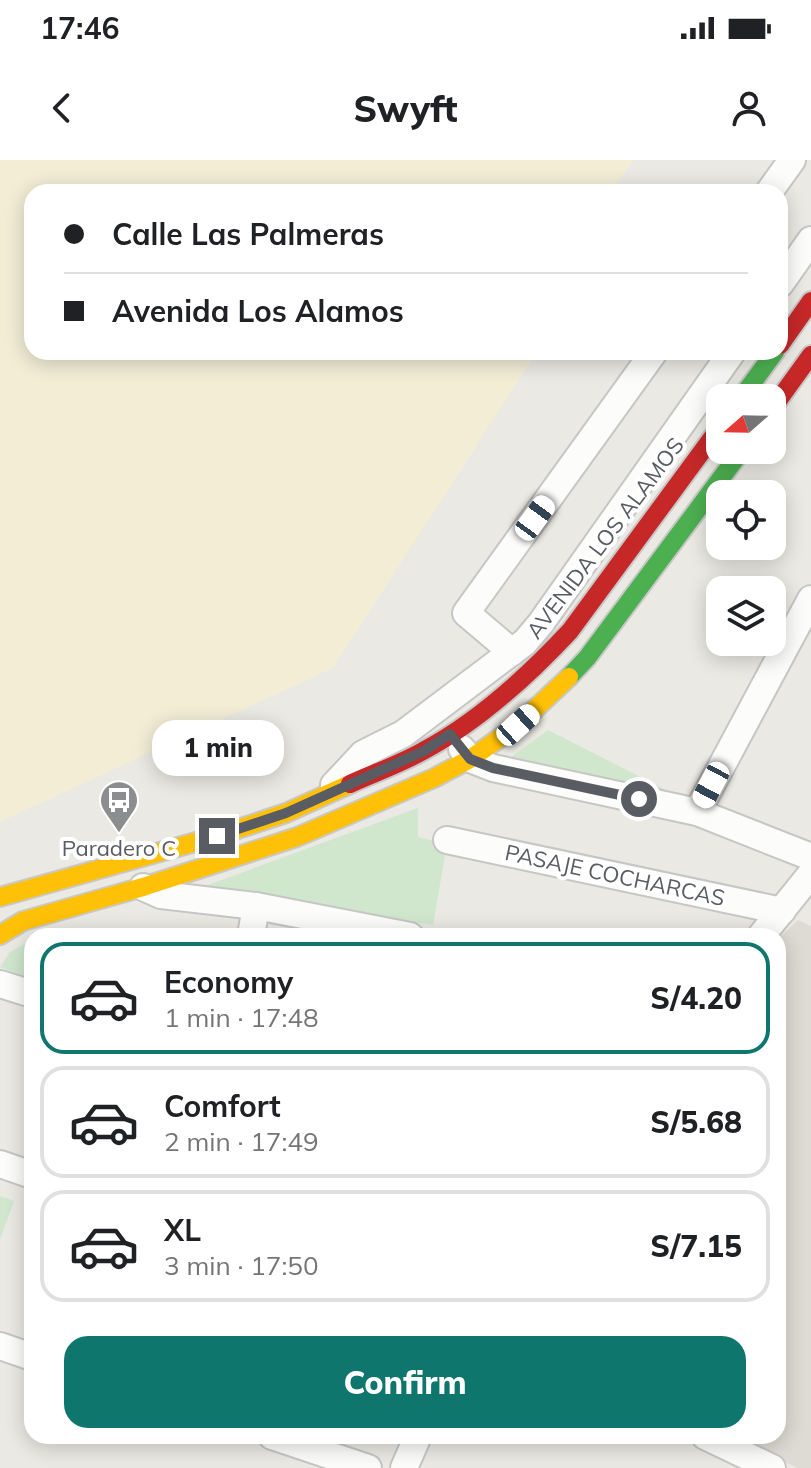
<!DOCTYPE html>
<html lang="en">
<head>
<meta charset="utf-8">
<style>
  body { margin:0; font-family:Mulish,sans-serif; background:#f6f6f6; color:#202124; height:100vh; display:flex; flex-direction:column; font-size:30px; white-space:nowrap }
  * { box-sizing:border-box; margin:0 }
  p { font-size:26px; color:#757577 }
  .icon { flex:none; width:44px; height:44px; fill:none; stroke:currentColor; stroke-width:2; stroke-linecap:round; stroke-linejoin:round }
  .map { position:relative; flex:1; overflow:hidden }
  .sheet { position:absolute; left:24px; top:768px; width:762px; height:516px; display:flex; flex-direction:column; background:#fff; border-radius:24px; box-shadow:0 4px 20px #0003 }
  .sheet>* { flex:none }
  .top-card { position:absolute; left:24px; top:24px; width:764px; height:176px; border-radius:24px; box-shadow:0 4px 20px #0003; display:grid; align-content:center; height:176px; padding:0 40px; background:#fff }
  .needle { width:52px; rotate:250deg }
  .controls { position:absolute; left:706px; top:224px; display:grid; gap:16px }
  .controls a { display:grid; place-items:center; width:80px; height:80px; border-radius:16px; background:#fff; box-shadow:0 4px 20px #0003; font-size:40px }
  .end { position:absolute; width:36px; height:36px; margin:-18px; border:10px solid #595c62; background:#fff; box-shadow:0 0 0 4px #fff }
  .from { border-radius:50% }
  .bubble { position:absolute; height:56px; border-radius:24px; background:#fff; box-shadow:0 4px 20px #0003; font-size:26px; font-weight:800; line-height:56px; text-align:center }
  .car { position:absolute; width:24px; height:48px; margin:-24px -12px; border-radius:10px; box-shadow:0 0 6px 2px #0007; background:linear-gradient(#fff 24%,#345 0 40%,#fff 0 76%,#345 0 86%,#fff 0) }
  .top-card b { display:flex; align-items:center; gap:28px; height:76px; font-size:30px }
  .top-card b+b { border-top:2px solid #e0e0e0 }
  .top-card i { width:20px; height:20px; background:#202124 }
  ul { padding:14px 0 0; list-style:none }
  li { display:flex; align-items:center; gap:24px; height:112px; margin:0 16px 12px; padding:0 24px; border:4px solid #e0e0e0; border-radius:24px }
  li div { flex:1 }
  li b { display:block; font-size:30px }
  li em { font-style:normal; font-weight:800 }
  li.on { border-color:#0f766e }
  li>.icon { width:72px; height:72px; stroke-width:1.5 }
  .cta { display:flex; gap:16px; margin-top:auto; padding:16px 40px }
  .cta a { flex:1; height:92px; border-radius:24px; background:#0f766e; color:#fff; font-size:32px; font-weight:800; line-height:92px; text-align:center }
  .status { display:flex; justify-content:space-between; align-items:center; height:56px; padding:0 40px; background:#fff; direction:ltr }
  .status svg { height:22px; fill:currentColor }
  header { display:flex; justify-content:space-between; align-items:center; height:104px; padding:0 40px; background:#fff; font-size:36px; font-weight:800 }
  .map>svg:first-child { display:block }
  .education { fill:#dddbd3 }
  .green { fill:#d0e7ce }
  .sand { fill:#f3edd6 }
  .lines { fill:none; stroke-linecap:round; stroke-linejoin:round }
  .street-casing { stroke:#c6c7c5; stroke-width:30 }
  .fast-casing { stroke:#c8c8c8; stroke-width:22 }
  .slow-casing { stroke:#c8c8c8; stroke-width:22 }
  .jam-casing { stroke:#c8c8c8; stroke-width:22 }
  .street { stroke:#fcfcfb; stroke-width:26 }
  .fast { stroke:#4caf50; stroke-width:18 }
  .slow { stroke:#ffc107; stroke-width:18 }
  .jam { stroke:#c62828; stroke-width:18 }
  .route { stroke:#595c62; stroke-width:10 }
  .labels { text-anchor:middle; stroke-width:8; stroke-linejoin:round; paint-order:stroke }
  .street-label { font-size:22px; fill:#595c62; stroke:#fff }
  .poi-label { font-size:22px; fill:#595c62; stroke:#fff }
</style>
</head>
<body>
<div class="status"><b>17:46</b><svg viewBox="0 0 49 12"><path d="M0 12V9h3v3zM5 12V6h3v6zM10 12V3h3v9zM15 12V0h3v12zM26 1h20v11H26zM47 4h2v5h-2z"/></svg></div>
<header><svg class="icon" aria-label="back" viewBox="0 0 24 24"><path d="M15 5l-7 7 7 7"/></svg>Swyft<svg class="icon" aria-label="person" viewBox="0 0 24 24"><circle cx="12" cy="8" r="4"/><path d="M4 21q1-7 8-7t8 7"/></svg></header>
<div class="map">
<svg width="811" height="1308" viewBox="0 0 811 1308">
  <rect width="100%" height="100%" fill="#eae9e3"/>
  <path class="education" d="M798 760 811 766V1308H798L727 1276H778V779Z"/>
  <g class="green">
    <path d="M548 570 678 636 508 599Z"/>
    <path d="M418 648V677L447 684 433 765 197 729Z"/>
    <path d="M32 780V820L0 807 10 792Z"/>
    <path d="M0 1036 14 1041 0 1079Z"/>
  </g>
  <path class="sand" d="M0 0H634L610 32H32V192H537L333 508 0 662Z"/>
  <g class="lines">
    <g class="street-casing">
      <g id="street">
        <path d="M769 32 792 0"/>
        <path d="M780 124 811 80"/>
        <path d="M512 492 466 453 654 192"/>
        <path d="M462 589 470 599 493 608 697 652 811 697"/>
        <path d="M334 625 363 594 403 574 525 482 541 463 732 192"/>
        <path d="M697 652 811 439"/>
        <path d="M447 680 782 751"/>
        <path d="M143 727 161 735 256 746 410 776"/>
        <path d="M251 776 256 746"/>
        <path d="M761 776 811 714"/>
        <path d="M0 824 32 834"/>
        <path d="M0 1004 32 1015"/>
        <path d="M0 1186 32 1197"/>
        <path d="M272 1276 368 1308"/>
        <path d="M705 1276 772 1308"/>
        <path d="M404 1308 418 1276"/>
      </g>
    </g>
    <g class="fast-casing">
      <g id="fast">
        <path d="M741 238 775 192"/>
        <path d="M569 517 587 498 742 290"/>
      </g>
    </g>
    <g class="slow-casing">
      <g id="slow">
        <path d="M0 737 217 676 286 653 350 624"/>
        <path d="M0 775 23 761 143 727 297 677 434 618 470 599 518 565 569 517"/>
      </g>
    </g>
    <g class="jam-casing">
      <g id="jam">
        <path d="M780 185 811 141"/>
        <path d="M772 249 811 195"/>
        <path d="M350 624C374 613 400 604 423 591 478 562 528 516 570 471L720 267"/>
      </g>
    </g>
    <use href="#street" class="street"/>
    <use href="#fast" class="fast"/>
    <use href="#slow" class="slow"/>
    <use href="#jam" class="jam"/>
  </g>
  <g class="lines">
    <path class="route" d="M217 676 286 653 424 591 450 574 470 599 493 608 639 639"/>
  </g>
  <defs>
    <g id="bus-pin" transform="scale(2)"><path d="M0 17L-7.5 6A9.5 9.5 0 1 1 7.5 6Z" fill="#8c8d8f" stroke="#fff"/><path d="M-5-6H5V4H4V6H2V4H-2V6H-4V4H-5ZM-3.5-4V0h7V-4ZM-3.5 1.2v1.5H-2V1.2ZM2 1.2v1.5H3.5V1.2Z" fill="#fff"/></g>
  </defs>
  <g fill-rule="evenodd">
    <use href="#bus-pin" x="119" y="640"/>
  </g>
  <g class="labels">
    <g class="street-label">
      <text transform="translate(605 378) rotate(-53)" y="8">AVENIDA LOS ALAMOS</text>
      <text transform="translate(615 715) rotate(12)" y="8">PASAJE COCHARCAS</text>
    </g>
    <g class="poi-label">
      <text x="119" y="696">Paradero C</text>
    </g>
  </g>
</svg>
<div class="controls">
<a><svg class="needle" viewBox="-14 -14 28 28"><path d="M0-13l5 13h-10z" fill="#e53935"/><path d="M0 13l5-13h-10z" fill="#757577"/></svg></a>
<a><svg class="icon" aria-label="locate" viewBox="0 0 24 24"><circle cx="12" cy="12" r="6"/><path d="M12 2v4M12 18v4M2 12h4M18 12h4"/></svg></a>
<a><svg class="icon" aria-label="layers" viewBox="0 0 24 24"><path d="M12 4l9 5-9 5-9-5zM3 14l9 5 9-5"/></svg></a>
</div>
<i class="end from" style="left:639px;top:639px"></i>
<i class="end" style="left:217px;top:676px"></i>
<div class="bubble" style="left:152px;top:560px;width:132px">1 min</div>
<i class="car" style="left:535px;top:358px;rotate:36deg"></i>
<i class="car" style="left:518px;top:565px;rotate:48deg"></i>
<i class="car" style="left:711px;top:625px;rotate:208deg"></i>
<div class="top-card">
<b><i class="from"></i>Calle Las Palmeras</b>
<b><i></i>Avenida Los Alamos</b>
</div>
<section class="sheet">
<ul>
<li class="on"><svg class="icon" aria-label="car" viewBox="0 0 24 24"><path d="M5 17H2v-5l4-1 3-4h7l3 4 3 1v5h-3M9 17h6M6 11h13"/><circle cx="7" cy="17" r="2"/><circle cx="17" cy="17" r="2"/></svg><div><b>Economy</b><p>1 min · 17:48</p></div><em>S/4.20</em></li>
<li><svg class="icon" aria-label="car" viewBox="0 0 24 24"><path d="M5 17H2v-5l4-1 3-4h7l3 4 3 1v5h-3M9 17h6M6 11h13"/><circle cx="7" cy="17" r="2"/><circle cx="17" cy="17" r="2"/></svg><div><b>Comfort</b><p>2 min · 17:49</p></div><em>S/5.68</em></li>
<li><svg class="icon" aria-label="car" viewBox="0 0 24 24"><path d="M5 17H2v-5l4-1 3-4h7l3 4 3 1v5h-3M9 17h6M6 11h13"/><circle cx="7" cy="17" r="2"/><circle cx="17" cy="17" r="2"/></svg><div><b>XL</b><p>3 min · 17:50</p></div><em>S/7.15</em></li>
</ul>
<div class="cta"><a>Confirm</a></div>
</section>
</div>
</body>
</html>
